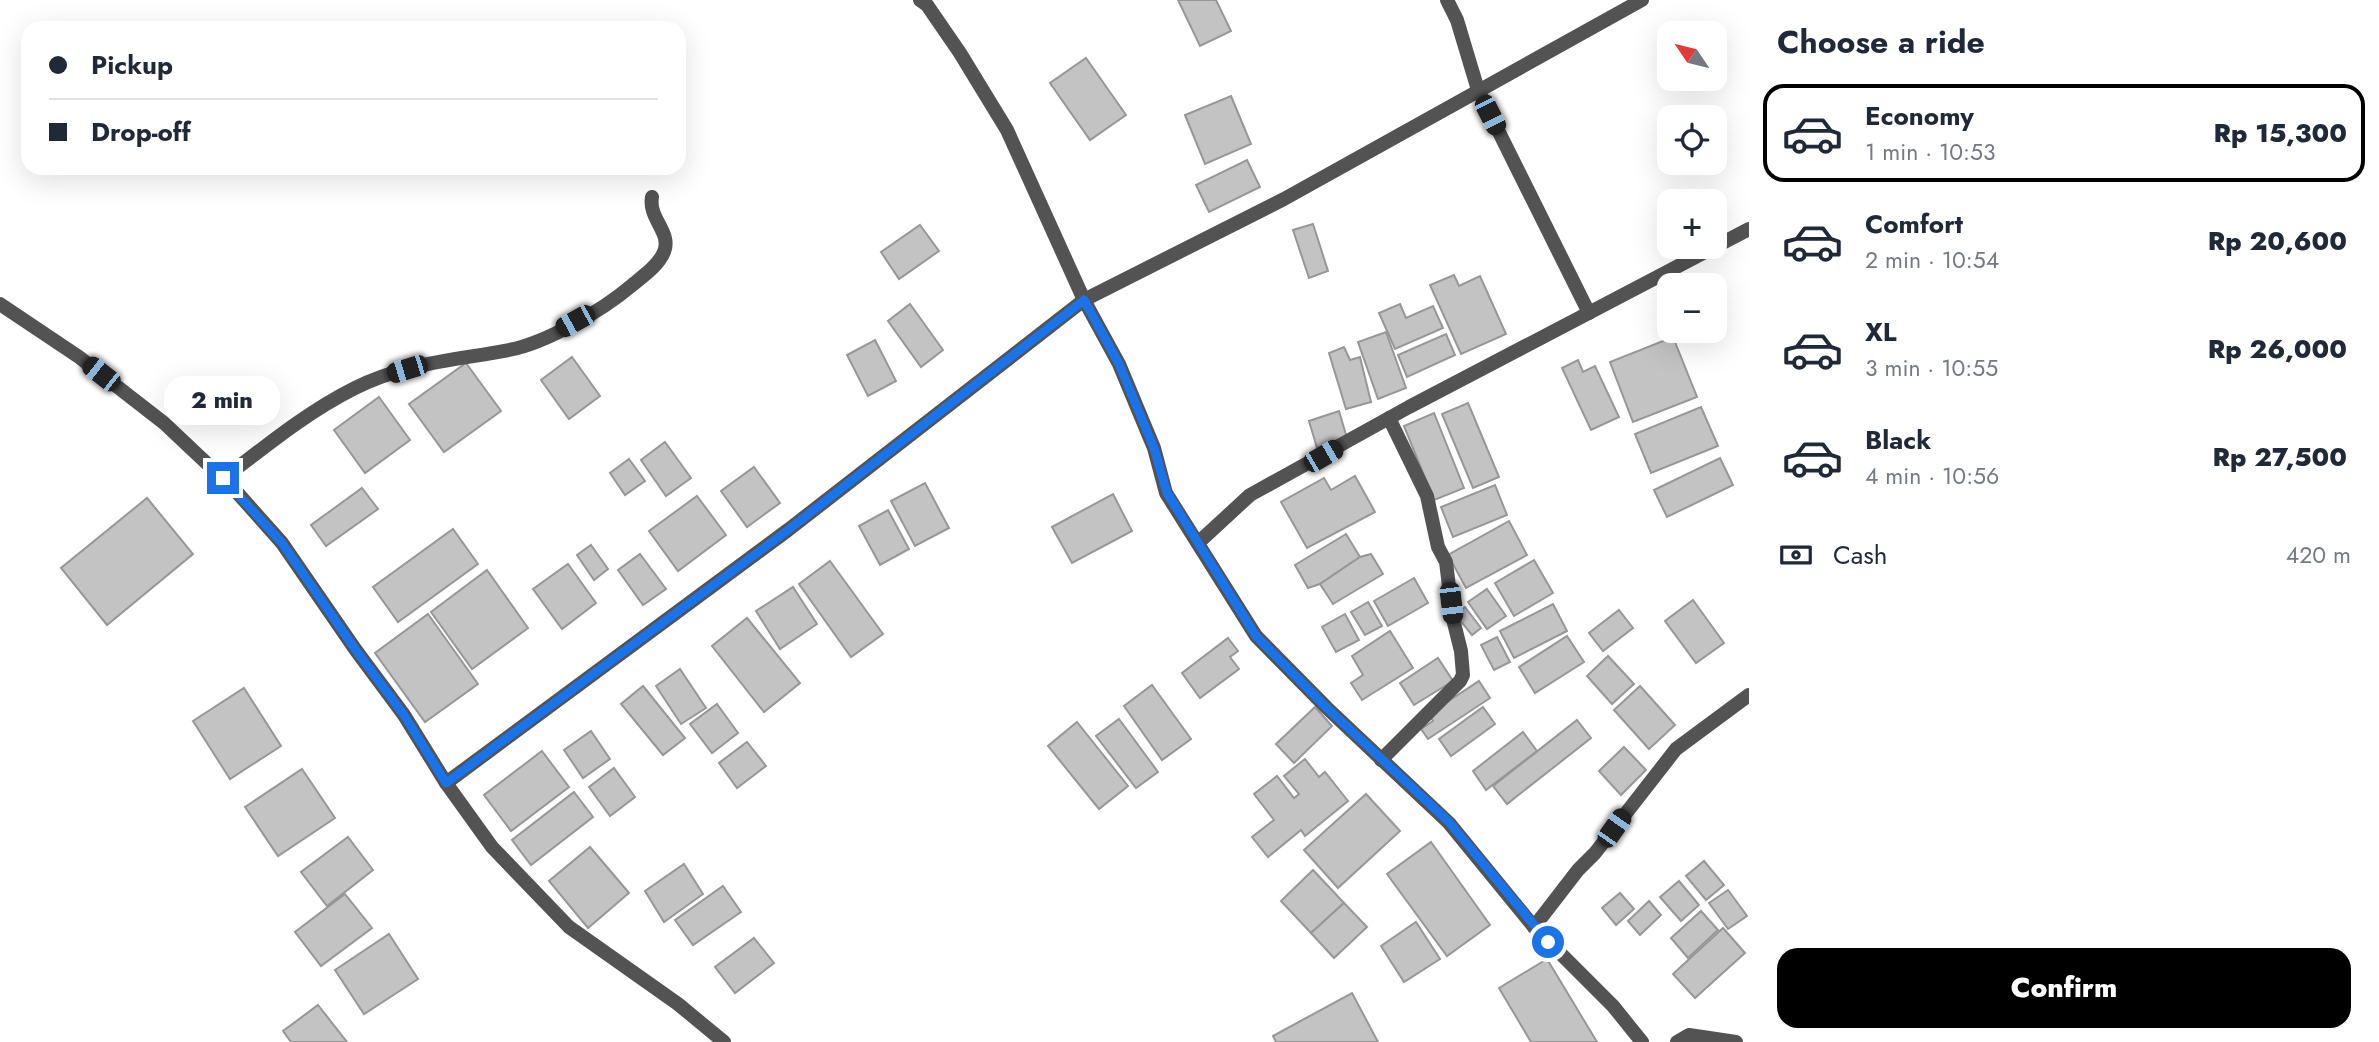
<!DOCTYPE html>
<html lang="en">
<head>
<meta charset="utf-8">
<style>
  body { margin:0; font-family:Jost,sans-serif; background:#f6f6f7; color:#1f2937; height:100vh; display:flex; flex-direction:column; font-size:26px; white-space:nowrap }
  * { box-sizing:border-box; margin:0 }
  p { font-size:23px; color:#747a83 }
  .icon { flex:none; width:38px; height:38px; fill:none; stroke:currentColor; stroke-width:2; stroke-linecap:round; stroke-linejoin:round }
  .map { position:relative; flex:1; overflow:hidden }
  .sheet { display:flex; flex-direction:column; background:#fff; width:630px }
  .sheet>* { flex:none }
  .guide { position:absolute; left:21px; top:21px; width:665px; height:154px; border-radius:21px; box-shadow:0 7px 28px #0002; display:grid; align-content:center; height:154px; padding:0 28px; background:#fff }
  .needle { width:46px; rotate:305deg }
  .buttons { position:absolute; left:1657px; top:21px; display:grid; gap:14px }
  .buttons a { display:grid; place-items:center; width:70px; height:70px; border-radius:14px; background:#fff; box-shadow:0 7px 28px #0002; font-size:35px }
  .end { position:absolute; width:32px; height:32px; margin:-16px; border:9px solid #1a73e8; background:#fff; box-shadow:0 0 0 4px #fff }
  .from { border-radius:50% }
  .bubble { position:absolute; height:49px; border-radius:21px; background:#fff; box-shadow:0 7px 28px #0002; font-size:23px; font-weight:800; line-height:49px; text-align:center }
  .car { position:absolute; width:21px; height:42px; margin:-21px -10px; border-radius:9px; box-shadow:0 0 5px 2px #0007; background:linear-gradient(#222 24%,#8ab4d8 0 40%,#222 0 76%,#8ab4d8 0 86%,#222 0) }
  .guide b { display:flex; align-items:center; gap:24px; height:66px; font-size:26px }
  .guide b+b { border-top:2px solid #e0e1e3 }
  .guide i { width:18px; height:18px; background:#1f2937 }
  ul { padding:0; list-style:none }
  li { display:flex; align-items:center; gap:21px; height:98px; margin:0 14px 10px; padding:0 14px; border:4px solid transparent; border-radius:21px }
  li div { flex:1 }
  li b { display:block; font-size:26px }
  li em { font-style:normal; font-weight:800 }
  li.on { border-color:#000 }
  li>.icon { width:63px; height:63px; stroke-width:1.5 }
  h2 { padding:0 28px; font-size:32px; line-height:84px }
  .pay { display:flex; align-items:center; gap:18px; height:77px; padding:0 28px; font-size:26px }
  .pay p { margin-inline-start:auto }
  .action { display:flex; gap:14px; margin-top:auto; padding:14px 28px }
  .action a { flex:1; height:80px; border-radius:21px; background:#000; color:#fff; font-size:28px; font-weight:800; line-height:80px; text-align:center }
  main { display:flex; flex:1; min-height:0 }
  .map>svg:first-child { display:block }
  .building { fill:#c3c3c3; stroke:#979797; stroke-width:2 }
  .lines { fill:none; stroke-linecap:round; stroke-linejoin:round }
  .street { stroke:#535353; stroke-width:14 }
  .route { stroke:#1a73e8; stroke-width:9 }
</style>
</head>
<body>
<main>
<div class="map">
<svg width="1749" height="1042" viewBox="0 0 1749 1042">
  <rect width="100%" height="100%" fill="#fff"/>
  <g class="building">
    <path d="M1178 0H1216L1231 31 1200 46Z"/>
    <path d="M1086 58 1126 115 1090 140 1050 83Z"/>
    <path d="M1231 96 1251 144 1205 164 1185 115Z"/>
    <path d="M1247 160 1260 187 1209 212 1196 185Z"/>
    <path d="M1313 224 1328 271 1309 278 1293 230Z"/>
    <path d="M920 225 939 251 899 279 881 252Z"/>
    <path d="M1454 275 1459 286 1480 276 1506 334 1461 354 1430 285Z"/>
    <path d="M910 304 943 350 921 367 888 321Z"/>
    <path d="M1400 304 1406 318 1433 306 1443 328 1395 349 1379 313Z"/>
    <path d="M1386 332 1406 388 1378 399 1358 342Z"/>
    <path d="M1446 334 1455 355 1407 377 1398 355Z"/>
    <path d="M1673 337 1697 397 1633 422 1610 362Z"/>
    <path d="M875 340 896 381 868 396 847 355Z"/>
    <path d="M1344 347 1350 360 1360 357 1371 402 1346 409 1329 353Z"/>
    <path d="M572 357 600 396 569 419 541 380Z"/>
    <path d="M1578 360 1583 372 1595 366 1619 417 1591 430 1562 368Z"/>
    <path d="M466 363 501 411 444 452 409 404Z"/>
    <path d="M379 397 410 440 365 473 334 430Z"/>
    <path d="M1468 403 1499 477 1473 488 1442 414Z"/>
    <path d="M1701 407 1718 446 1651 473 1635 434Z"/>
    <path d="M1339 411 1347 438 1317 448 1309 421Z"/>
    <path d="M1434 413 1464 488 1434 500 1404 426Z"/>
    <path d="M665 442 691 478 666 496 641 460Z"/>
    <path d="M1720 458 1733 485 1667 517 1654 490Z"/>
    <path d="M629 459 645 481 625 495 610 473Z"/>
    <path d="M754 467 780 503 747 527 721 491Z"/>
    <path d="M1355 476 1375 512 1307 548 1281 502 1324 478 1331 490Z"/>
    <path d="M925 483 949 528 915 546 891 501Z"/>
    <path d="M1495 485 1507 515 1453 537 1441 507Z"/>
    <path d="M362 488 378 509 326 546 311 525Z"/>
    <path d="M1113 494 1132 531 1072 563 1052 527Z"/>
    <path d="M697 496 726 535 678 571 649 531Z"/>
    <path d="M147 498 193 554 107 625 61 568Z"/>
    <path d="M888 510 909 549 880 565 859 526Z"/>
    <path d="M1509 521 1527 555 1466 588 1448 555Z"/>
    <path d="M453 529 478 564 398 622 373 587Z"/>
    <path d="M1346 534 1360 557 1320 584 1308 588 1295 565Z"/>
    <path d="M591 545 608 569 594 580 577 555Z"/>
    <path d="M640 554 666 589 643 605 618 570Z"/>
    <path d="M1371 554 1383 574 1333 604 1320 584 1360 557Z"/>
    <path d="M1534 560 1553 593 1514 616 1495 583Z"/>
    <path d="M830 561 883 634 851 657 799 584Z"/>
    <path d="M568 564 596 603 562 629 533 589Z"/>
    <path d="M487 570 528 628 472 669 431 612Z"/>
    <path d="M1414 578 1428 603 1388 626 1374 601Z"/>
    <path d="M793 587 817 624 780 649 756 611Z"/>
    <path d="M1487 589 1506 616 1487 629 1468 602Z"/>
    <path d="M1693 600 1724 643 1696 663 1665 621Z"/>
    <path d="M1368 602 1382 626 1365 635 1351 612Z"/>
    <path d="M1553 604 1567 631 1514 658 1500 631Z"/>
    <path d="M1465 607 1481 628 1472 635 1455 614Z"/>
    <path d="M1619 610 1633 628 1603 651 1589 633Z"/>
    <path d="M428 614 478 684 425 722 375 653Z"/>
    <path d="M1345 614 1359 640 1336 652 1322 627Z"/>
    <path d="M747 618 800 683 764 712 712 646Z"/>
    <path d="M1390 631 1413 668 1362 700 1351 683 1363 675 1352 656Z"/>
    <path d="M1567 636 1584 662 1535 693 1519 667Z"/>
    <path d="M1497 637 1510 662 1494 670 1481 645Z"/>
    <path d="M1228 638 1238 651 1230 657 1239 669 1200 698 1182 673Z"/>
    <path d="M1608 656 1634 684 1612 704 1587 676Z"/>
    <path d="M1438 658 1453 681 1414 705 1400 683Z"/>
    <path d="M680 669 706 708 681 724 656 686Z"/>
    <path d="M1479 681 1490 698 1428 739 1421 729 1433 721 1429 714Z"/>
    <path d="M1152 685 1191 739 1162 760 1124 706Z"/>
    <path d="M643 686 685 738 663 755 621 704Z"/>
    <path d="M1640 686 1675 725 1649 749 1614 710Z"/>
    <path d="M244 688 281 746 230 779 193 721Z"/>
    <path d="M717 704 738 733 712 753 690 724Z"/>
    <path d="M1315 707 1332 726 1294 763 1276 744Z"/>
    <path d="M1483 707 1495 724 1451 756 1439 739Z"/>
    <path d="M1119 719 1158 772 1136 788 1096 736Z"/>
    <path d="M1577 720 1591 738 1507 804 1493 786Z"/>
    <path d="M1077 722 1128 786 1099 809 1048 746Z"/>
    <path d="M591 731 610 759 583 778 564 750Z"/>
    <path d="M1523 732 1537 751 1486 790 1473 771Z"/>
    <path d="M747 742 766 766 737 788 719 763Z"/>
    <path d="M1624 747 1646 770 1621 795 1599 771Z"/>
    <path d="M542 751 569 787 511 831 484 795Z"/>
    <path d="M1305 759 1319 777 1325 772 1348 801 1305 836 1301 830 1268 857 1252 837 1274 820 1254 794 1277 776 1294 798 1299 794 1284 776Z"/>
    <path d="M614 768 635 797 610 816 589 787Z"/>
    <path d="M302 769 335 818 278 856 245 807Z"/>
    <path d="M574 792 593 817 531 865 512 840Z"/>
    <path d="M1366 794 1400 831 1338 888 1304 850Z"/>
    <path d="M348 837 373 870 327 906 301 872Z"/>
    <path d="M1431 842 1490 925 1447 956 1387 874Z"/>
    <path d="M590 847 629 893 588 928 549 881Z"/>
    <path d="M1704 861 1724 885 1706 900 1686 876Z"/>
    <path d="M684 864 703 894 664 922 645 891Z"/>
    <path d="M1313 870 1344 903 1311 933 1281 901Z"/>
    <path d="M1679 881 1699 905 1681 921 1660 897Z"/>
    <path d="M723 886 741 912 693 945 675 920Z"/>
    <path d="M1728 890 1747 916 1728 929 1709 903Z"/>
    <path d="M1620 893 1634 909 1616 925 1602 908Z"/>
    <path d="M345 894 372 928 321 966 295 932Z"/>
    <path d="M1649 901 1661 915 1640 935 1628 921Z"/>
    <path d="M1344 903 1367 927 1334 958 1311 933Z"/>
    <path d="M1701 911 1718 930 1688 958 1671 938Z"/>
    <path d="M1416 922 1440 959 1404 982 1381 946Z"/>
    <path d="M1723 928 1745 953 1695 998 1673 974Z"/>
    <path d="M389 934 418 979 364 1014 335 970Z"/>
    <path d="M754 938 774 963 735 993 715 967Z"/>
    <path d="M1547 959 1597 1042H1531L1499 988Z"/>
    <path d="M1352 993 1378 1042H1276L1273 1036Z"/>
    <path d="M318 1005 347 1042H291L283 1031Z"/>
  </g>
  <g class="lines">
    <g class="street">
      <path d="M920 0 927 5 960 53 1007 130 1084 300 1119 364 1154 448 1166 493 1256 636 1327 708 1449 823 1534 927 1613 1006 1642 1042"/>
      <path d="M1447 0 1457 20 1478 90 1589 313"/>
      <path d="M0 304 79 357 164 423 234 489 282 543 355 649 404 715 446 783 492 847 569 927 678 1004 724 1042"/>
      <path d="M224 478C266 446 307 412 355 388 404 363 457 360 509 350 546 343 603 310 631 286 643 276 658 266 664 252 672 232 648 219 652 197"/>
      <path d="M1199 542 1250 495 1409 407 1749 229"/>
      <path d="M1381 760 1460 681 1463 675 1461 651 1453 619 1446 562 1438 547 1427 496 1389 418"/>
      <path d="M446 783 788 530 1084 300 1284 199 1642 0"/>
      <path d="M1534 927 1578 870 1595 853 1676 749 1749 695"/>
      <path d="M1677 1042 1689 1035 1736 1042"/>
    </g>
  </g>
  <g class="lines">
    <path class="route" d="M223 478 282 543 355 649 404 715 446 783 788 530 1084 300 1119 364 1154 448 1167 493 1256 636 1327 708 1449 822 1548 942"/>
  </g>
</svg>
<div class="buttons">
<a><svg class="needle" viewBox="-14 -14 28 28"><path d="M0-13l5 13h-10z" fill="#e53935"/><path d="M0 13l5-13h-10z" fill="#747a83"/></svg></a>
<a><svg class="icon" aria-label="locate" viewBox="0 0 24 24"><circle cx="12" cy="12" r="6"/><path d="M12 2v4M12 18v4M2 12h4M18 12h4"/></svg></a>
<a>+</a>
<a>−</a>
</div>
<i class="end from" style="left:1548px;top:942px"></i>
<i class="end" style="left:223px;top:478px"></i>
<div class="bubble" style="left:164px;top:376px;width:116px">2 min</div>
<i class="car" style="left:1490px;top:115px;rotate:153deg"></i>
<i class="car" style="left:575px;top:321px;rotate:241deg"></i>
<i class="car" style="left:407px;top:369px;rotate:253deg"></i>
<i class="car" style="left:101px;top:374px;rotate:308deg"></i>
<i class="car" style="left:1323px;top:456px;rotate:60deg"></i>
<i class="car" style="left:1451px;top:603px;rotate:173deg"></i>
<i class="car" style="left:1614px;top:828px;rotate:35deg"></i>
<div class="guide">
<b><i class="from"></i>Pickup</b>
<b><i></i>Drop-off</b>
</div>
</div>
<section class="sheet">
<h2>Choose a ride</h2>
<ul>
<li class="on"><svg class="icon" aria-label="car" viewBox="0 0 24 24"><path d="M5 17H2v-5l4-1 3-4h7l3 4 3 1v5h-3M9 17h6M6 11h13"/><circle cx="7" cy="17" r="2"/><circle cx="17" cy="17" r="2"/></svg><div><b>Economy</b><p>1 min · 10:53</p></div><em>Rp 15,300</em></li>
<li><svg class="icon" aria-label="car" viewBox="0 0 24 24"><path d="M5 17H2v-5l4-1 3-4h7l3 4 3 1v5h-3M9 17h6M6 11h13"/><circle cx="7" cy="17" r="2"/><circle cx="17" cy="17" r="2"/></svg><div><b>Comfort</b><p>2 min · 10:54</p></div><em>Rp 20,600</em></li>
<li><svg class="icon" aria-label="car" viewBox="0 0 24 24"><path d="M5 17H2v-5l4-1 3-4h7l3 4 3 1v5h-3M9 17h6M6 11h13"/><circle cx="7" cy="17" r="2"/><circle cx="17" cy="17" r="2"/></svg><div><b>XL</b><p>3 min · 10:55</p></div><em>Rp 26,000</em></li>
<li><svg class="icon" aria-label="car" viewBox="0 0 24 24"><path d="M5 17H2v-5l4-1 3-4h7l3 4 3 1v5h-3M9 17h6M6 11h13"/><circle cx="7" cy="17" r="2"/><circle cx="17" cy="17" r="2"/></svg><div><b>Black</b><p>4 min · 10:56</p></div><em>Rp 27,500</em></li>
</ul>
<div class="pay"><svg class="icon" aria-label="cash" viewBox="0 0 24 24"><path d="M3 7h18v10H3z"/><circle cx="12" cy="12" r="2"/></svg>Cash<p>420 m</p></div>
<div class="action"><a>Confirm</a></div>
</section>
</main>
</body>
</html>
